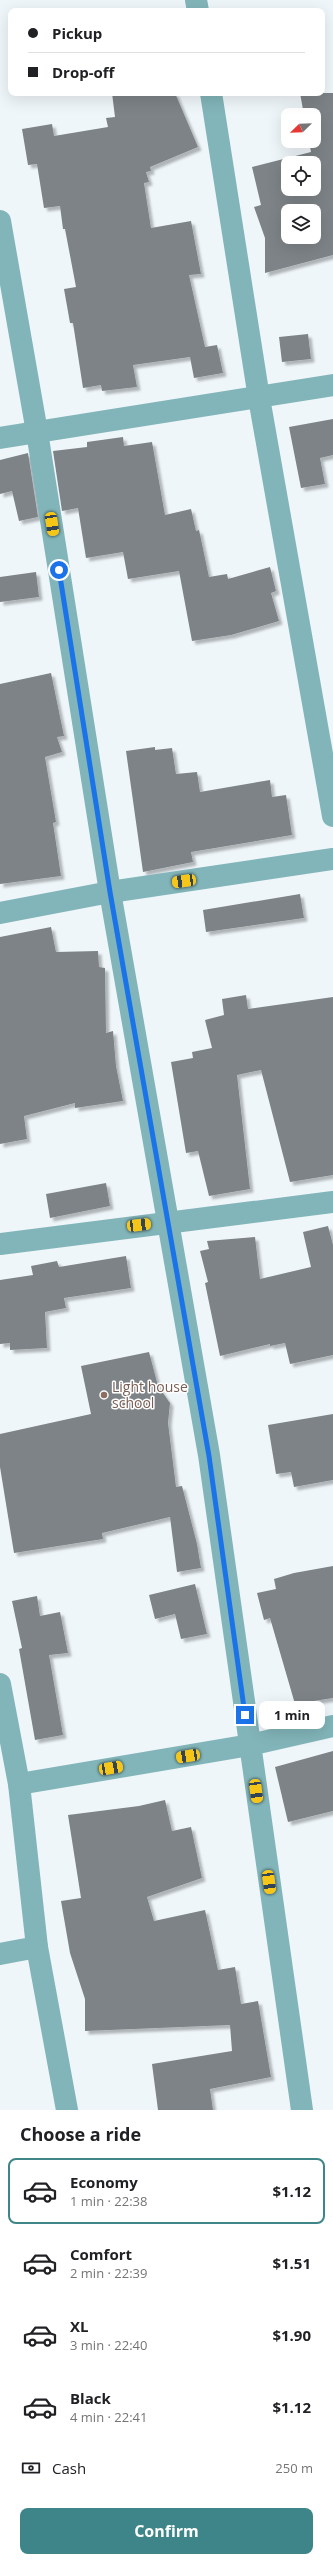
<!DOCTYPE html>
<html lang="en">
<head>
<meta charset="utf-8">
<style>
  body { margin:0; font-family:"Open Sans",sans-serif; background:#f2f2f2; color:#202124; height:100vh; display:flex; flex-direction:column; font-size:15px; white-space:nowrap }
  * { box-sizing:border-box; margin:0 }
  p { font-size:13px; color:#757577 }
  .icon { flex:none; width:22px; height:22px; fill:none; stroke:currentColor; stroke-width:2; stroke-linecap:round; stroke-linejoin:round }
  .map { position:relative; height:2110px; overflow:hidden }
  .details { display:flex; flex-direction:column; background:#fff; flex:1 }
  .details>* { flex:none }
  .top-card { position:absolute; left:8px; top:8px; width:317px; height:88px; border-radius:8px; box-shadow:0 4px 16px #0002; display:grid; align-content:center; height:88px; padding:0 20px; background:#fff }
  .needle { width:26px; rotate:247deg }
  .controls { position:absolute; left:281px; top:108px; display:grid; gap:8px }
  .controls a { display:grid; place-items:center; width:40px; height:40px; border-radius:8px; background:#fff; box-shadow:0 4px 16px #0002; font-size:20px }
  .end { position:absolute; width:18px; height:18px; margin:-9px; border:5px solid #1a73e8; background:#fff; box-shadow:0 0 0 2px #fff }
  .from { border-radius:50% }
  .bubble { position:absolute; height:28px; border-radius:8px; background:#fff; box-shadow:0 4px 16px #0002; font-size:13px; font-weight:700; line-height:28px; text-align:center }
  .car { position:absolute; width:12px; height:24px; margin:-12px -6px; border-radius:5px; box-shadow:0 0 3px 1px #0007; background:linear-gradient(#f5c518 24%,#345 0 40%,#f5c518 0 76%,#345 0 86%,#f5c518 0) }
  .top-card b { display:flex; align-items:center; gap:14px; height:38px; font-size:15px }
  .top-card b+b { border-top:1px solid #e0e0e0 }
  .top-card i { width:10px; height:10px; background:#202124 }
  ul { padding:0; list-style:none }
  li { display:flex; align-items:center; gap:12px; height:66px; margin:0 8px 6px; padding:0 12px; border:2px solid transparent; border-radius:8px }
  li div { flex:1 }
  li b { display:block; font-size:15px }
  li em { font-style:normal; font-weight:700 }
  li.active { border-color:#3d8589 }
  li>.icon { width:36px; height:36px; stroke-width:1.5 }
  h2 { padding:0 20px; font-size:18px; line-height:48px }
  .pay { display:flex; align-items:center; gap:10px; height:44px; padding:0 20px; font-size:15px }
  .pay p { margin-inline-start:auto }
  .button { display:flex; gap:8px; margin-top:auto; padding:8px 20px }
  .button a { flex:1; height:46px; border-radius:8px; background:#3d8589; color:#fff; font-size:16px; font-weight:700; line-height:46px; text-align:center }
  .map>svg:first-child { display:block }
  .building { fill:#7d8387; fill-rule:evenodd; filter:url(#shadow) }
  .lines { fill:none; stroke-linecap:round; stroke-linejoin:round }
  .street { stroke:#82b5b9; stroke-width:22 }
  .route { stroke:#1a73e8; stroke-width:5 }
  .education-dot { fill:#8d6e63; stroke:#fff; stroke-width:1.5 }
  .labels { text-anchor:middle; stroke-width:3; stroke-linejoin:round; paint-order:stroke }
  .education-label { font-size:14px; fill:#785e54; stroke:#fff; text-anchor:start }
</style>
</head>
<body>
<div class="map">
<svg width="333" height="2110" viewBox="0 0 333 2110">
  <defs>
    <filter id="shadow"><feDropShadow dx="3.5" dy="3.5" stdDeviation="1" flood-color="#0004"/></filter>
  </defs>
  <rect width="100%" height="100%" fill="#eff6fa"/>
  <g class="building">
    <path d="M112 93H175L198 147 150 167 151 171 146 172 149 182 144 183 151 228 191 221 201 274 189 275 205 347 217 345 223 373 194 378 190 357 133 365 137 387 102 391 101 385 83 388 73 323H70L64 289 76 287 65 229H63L60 206 44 208 37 164 28 165 22 129 52 124 54 136 108 127 106 118 115 117Z"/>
    <path d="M300 93H333V255L265 273V238L254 207 261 205 252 167 311 152 309 141H314V115H304ZM288 163H314V189H288ZM288 211H314V237H288Z"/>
    <path d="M308 334 311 359 282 362 279 337Z"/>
    <path d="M333 419V455L320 458 325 484 301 488 289 427Z"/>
    <path d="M123 437 124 446 152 442 165 515 191 509 196 531 199 530 209 577 227 574 228 579 270 567 276 591 271 593 279 621 231 635 192 641 179 571 128 579 123 552 86 558 78 508 62 511 53 451 87 447V442Z"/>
    <path d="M28 453 38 517 19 521 12 491 0 494V460Z"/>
    <path d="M36 572 39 597 0 602V577Z"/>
    <path d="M51 673 64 736 57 737 62 752 45 757 56 822 53 823 61 876 0 884V684Z"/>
    <path d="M155 747V750L172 748 176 774 197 772 200 792 270 780 272 797 286 795 292 835 191 852 193 862 143 872 126 751Z"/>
    <path d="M300 894 304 918 206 932 203 910Z"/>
    <path d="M51 927 56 952 98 951 99 967 105 968 106 1033 113 1031 116 1066 123 1101 75 1108V1103L24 1116 27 1139 0 1144V937Z"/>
    <path d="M246 995 248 1009 333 997V1175L290 1182 261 1070 237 1075 250 1189 209 1196 198 1151 186 1153 171 1062 193 1058 192 1052 212 1048 205 1020 224 1015 222 999Z"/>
    <path d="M106 1183 110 1206 50 1218 46 1194Z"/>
    <path d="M328 1226 333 1245V1355L290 1364 285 1343 270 1346V1344L220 1356 205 1283 208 1282 200 1251 209 1249 207 1241 255 1237 260 1279 311 1267 303 1232Z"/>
    <path d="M126 1256 131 1288 64 1298 66 1308 45 1312 47 1348 10 1350V1343L0 1344V1280L33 1275 31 1266 57 1261 59 1267Z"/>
    <path d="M149 1352 158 1386 170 1403 168 1423 176 1487 182 1486 197 1544 201 1568 177 1572 170 1517 102 1533 103 1539 14 1553 0 1467V1434L91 1414 81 1366Z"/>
    <path d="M333 1414V1480L294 1487 291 1472 276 1474 268 1425Z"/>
    <path d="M333 1566V1698L295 1704 270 1618 264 1620 257 1593 276 1589 274 1579 294 1573Z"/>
    <path d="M195 1584 207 1634 181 1639 175 1614 155 1619 149 1595Z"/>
    <path d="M37 1596 40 1616 60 1612 68 1653 49 1655 63 1735 35 1740 19 1649 22 1648 12 1601Z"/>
    <path d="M333 1751V1811L288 1822 275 1767Z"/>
    <path d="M165 1800 172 1831 191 1827 202 1878 147 1897 154 1921 205 1910 218 1970 235 1967 241 2004 258 2001 271 2077 210 2089 213 2110H158L152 2064 232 2051 230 2025 85 2031V1999L70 1953 61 1901 81 1898 68 1815 139 1806Z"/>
  </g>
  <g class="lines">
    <g class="street">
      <path d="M196 0 198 11"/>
      <path d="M211 93 259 398 333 816"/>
      <path d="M0 221 37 432 110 892 209 1455 302 2110"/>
      <path d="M0 438 333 385"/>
      <path d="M0 913 110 892 333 859"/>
      <path d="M0 1244 333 1202"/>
      <path d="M0 1684 19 1784 37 1947 67 2110"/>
      <path d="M19 1784 250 1745 333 1726"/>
      <path d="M0 1954 37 1947"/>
    </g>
  </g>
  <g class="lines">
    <path class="route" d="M59 570 110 892 209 1456 245 1715"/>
  </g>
  <circle class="education-dot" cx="104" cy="1395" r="4"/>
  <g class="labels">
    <g class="education-label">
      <text x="112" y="1392">Light house<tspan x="112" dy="16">school</tspan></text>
    </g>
  </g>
</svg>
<div class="controls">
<a><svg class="needle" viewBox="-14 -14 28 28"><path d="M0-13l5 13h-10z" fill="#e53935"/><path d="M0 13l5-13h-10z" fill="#757577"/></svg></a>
<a><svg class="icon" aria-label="locate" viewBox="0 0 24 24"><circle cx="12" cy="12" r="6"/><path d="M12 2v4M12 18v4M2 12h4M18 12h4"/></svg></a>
<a><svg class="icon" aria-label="layers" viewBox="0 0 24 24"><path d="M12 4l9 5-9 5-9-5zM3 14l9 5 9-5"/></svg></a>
</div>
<i class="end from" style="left:59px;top:570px"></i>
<i class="end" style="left:245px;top:1715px"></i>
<div class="bubble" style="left:259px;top:1701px;width:66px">1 min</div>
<i class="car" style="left:52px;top:524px;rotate:171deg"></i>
<i class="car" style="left:184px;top:881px;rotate:262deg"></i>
<i class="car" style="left:139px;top:1225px;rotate:83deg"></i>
<i class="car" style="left:188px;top:1756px;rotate:261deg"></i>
<i class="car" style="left:111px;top:1768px;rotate:80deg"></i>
<i class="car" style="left:256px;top:1791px;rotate:172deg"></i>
<i class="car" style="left:269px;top:1882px;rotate:172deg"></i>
<div class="top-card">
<b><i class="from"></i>Pickup</b>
<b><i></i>Drop-off</b>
</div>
</div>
<section class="details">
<h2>Choose a ride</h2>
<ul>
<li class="active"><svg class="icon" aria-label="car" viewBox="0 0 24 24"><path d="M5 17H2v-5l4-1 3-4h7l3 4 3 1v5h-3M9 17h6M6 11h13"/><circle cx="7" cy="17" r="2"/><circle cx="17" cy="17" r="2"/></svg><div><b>Economy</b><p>1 min · 22:38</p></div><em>$1.12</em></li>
<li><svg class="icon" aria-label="car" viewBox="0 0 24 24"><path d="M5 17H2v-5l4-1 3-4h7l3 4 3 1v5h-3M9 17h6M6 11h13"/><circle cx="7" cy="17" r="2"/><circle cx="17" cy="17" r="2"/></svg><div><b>Comfort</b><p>2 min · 22:39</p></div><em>$1.51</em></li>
<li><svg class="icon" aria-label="car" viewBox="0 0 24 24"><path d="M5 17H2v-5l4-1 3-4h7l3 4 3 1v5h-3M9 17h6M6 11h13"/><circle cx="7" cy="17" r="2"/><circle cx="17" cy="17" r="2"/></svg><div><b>XL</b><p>3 min · 22:40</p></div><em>$1.90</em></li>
<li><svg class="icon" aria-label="car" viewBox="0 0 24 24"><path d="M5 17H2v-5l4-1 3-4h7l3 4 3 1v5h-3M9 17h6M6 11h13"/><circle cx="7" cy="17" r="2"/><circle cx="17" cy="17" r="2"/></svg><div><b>Black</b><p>4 min · 22:41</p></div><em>$1.12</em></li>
</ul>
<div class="pay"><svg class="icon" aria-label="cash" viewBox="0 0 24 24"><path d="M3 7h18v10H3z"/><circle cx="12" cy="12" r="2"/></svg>Cash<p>250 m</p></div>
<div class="button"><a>Confirm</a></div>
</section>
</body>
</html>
